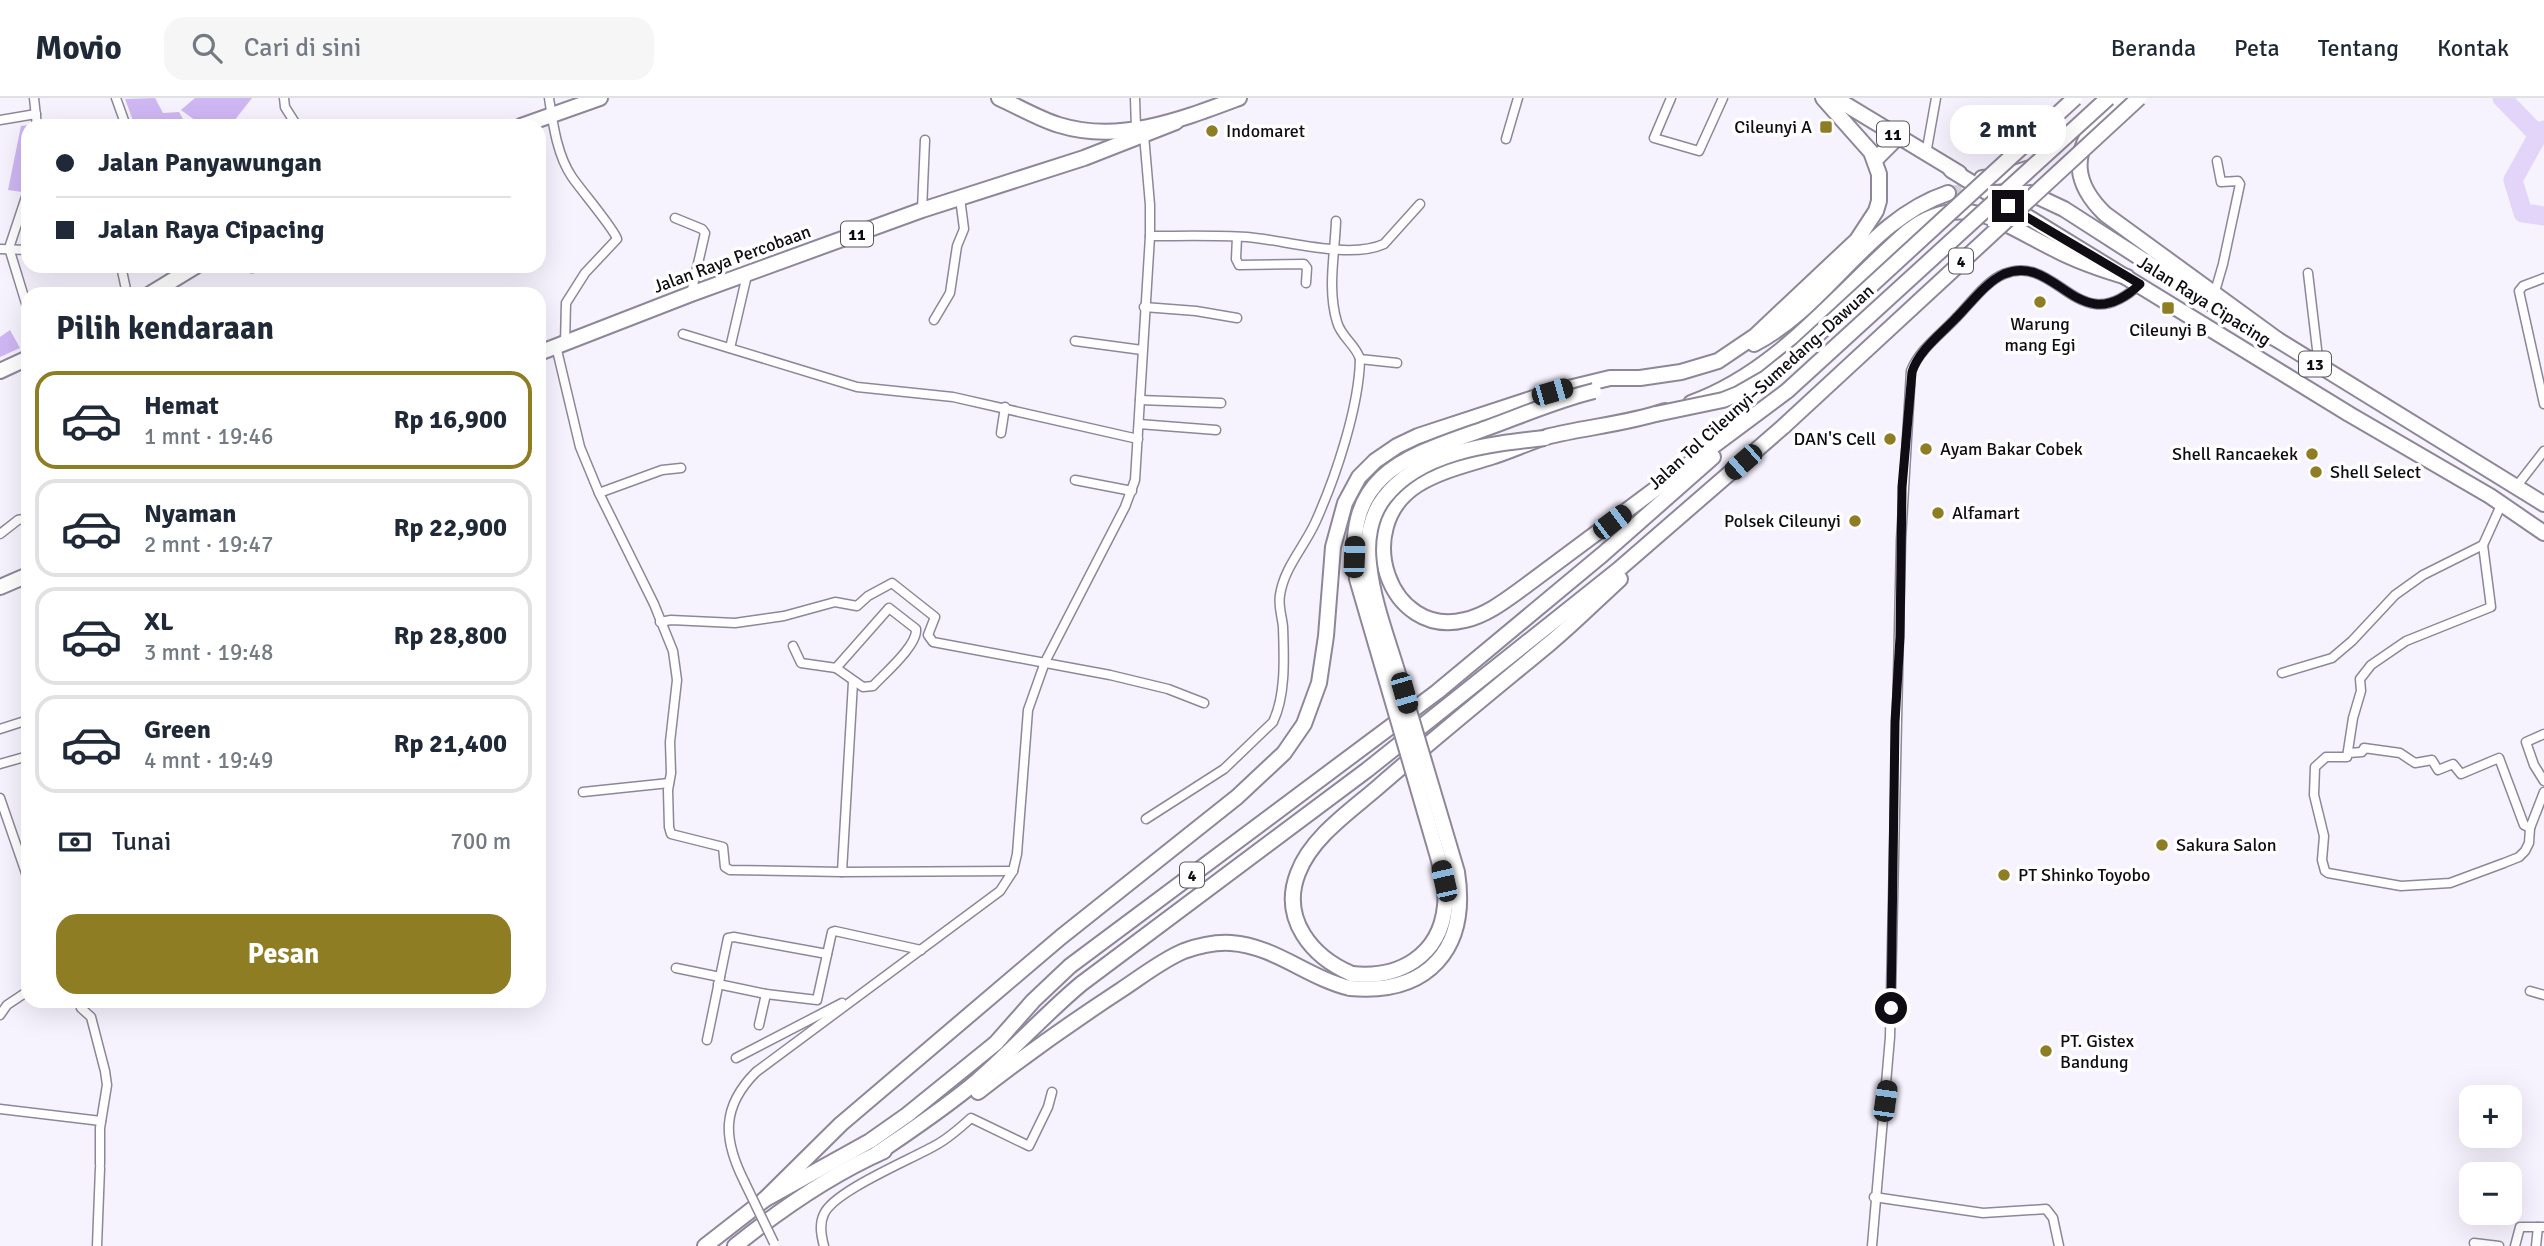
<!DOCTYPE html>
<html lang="id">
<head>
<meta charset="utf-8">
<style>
  body { margin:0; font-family:Signika,sans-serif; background:#f6f6f7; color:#1f2937; height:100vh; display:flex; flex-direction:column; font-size:26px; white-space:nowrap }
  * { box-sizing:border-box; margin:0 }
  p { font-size:23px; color:#747a83 }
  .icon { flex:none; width:38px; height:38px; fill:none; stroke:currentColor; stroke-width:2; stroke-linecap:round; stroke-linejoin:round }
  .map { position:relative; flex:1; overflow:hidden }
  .sheet { position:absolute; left:21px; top:189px; width:525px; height:721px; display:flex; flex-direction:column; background:#fff; border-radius:21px; box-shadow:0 7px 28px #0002 }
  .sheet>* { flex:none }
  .hud { position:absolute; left:21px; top:21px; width:525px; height:154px; border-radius:21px; box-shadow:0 7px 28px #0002; display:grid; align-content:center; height:154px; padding:0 35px; background:#fff }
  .fabs { position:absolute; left:2459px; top:987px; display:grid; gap:14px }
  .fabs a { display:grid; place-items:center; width:63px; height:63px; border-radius:14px; background:#fff; box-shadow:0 7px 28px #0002; font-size:35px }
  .end { position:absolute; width:32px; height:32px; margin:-16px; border:9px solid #0f0d13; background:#fff; box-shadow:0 0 0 4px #fff }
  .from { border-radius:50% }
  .bubble { position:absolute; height:49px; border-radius:21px; background:#fff; box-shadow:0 7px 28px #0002; font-size:23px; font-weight:800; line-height:49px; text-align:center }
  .car { position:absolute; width:21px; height:42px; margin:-21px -10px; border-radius:9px; box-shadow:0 0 5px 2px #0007; background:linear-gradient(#222 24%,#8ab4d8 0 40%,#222 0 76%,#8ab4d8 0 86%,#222 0) }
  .hud b { display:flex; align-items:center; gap:24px; height:66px; font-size:26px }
  .hud b+b { border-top:2px solid #e0e1e3 }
  .hud i { width:18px; height:18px; background:#1f2937 }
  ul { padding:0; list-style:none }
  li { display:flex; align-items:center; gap:21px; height:98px; margin:0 14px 10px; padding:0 21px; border:4px solid #e0e1e3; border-radius:21px }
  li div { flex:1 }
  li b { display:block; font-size:26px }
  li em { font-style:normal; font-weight:800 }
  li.active { border-color:#8f7d24 }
  li>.icon { width:63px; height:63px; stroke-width:1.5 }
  h2 { padding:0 35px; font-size:32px; line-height:84px }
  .pay { display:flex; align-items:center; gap:18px; height:77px; padding:0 35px; font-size:26px }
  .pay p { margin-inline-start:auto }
  .action { display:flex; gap:14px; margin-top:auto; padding:14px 35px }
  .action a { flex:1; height:80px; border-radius:21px; background:#8f7d24; color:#fff; font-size:28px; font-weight:800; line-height:80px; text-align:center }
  header { display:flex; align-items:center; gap:42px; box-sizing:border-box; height:98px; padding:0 35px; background:#fff; border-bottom:2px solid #e0e1e3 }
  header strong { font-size:33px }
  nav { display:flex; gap:38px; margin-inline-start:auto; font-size:24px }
  .search { width:490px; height:63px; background:#f6f6f7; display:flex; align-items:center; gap:18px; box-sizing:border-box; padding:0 24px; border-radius:21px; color:#747a83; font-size:26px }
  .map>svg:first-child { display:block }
  .green { fill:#cfb7f3 }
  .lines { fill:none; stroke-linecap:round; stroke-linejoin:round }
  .river { stroke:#e3d4fa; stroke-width:19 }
  .motorway-tunnel { stroke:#d3d0db; stroke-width:14; stroke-dasharray:14 7; stroke-linecap:butt }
  .minor-casing { stroke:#8e879a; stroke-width:11 }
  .trunk-casing { stroke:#8e879a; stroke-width:18 }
  .motorway-casing { stroke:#8e879a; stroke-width:18 }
  .minor { stroke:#fff; stroke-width:8 }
  .trunk { stroke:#fff; stroke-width:14 }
  .motorway { stroke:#fff; stroke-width:14 }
  .minor-bridge-casing { stroke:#8e879a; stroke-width:11; stroke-linecap:butt }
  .motorway-bridge-casing { stroke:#8e879a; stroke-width:18; stroke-linecap:butt }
  .minor-bridge { stroke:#fff; stroke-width:8 }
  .motorway-bridge { stroke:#fff; stroke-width:14 }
  .route { stroke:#0f0d13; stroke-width:9 }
  .poi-dot { fill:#8f7d24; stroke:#fff; stroke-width:2.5 }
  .labels { text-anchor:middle; stroke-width:7; stroke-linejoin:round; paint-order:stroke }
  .shield { fill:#fff; stroke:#57565a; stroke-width:2 }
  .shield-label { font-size:16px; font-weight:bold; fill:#0f0d13 }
  .poi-label { font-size:18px; fill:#0f0d13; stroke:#fff; text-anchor:start }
  .street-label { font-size:18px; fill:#0f0d13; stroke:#fff }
</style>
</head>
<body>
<header>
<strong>Movio</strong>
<div class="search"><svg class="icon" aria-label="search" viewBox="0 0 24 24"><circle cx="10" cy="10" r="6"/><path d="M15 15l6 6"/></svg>Cari di sini</div>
<nav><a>Beranda</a><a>Peta</a><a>Tentang</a><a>Kontak</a></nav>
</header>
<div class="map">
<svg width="2544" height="1148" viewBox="0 0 2544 1148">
  <rect width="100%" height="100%" fill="#f6f2fe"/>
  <g class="green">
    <path d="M155 0 163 15 179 14 187 28H135L125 1Z"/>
    <path d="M195 0H252L230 28H203L181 12Z"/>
    <path d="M31 27 28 28V82L22 94 8 92 21 28Z"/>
    <path d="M10 232 20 250 0 259V239Z"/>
  </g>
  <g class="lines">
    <g class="river">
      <path d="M2502 0 2538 37"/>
      <path d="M2544 32 2538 37 2513 82 2523 115 2544 118"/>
    </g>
    <path class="motorway-tunnel" d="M1948 95 1997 90 2030 95"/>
    <g class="minor-casing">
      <g id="minor">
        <path d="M34 0 37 28"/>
        <path d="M116 0 126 28"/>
        <path d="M284 0 285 9 297 28"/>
        <path d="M549 0C553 26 557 57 572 79 580 91 615 132 617 141L585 175 566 205 565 245"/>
        <path d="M1135 0 1136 30"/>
        <path d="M1671 0 1654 40 1699 53 1723 0"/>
        <path d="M0 22 36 16"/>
        <path d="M1506 41 1518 0"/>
        <path d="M1926 56 1936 0"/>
        <path d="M28 93 9 150 28 212"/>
        <path d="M922 112 925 42"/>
        <path d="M675 120 702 131 705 135 691 196"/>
        <path d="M1336 123C1335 155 1327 191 1337 224 1341 239 1356 247 1360 261L1397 265"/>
        <path d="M1150 138C1182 138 1215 137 1247 139 1285 142 1349 162 1384 146L1420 106"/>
        <path d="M1237 139 1236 161 1239 167 1304 166 1307 170 1306 185"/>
        <path d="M0 151 28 152"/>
        <path d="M121 168 127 196"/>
        <path d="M252 168V170"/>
        <path d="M2308 175 2319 268"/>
        <path d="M2544 180 2523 188 2519 193 2544 306"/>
        <path d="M2214 197 2223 166 2240 86 2238 83 2221 84 2217 63"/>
        <path d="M1144 209 1196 213 1237 220"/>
        <path d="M934 222 950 195 957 148 964 131 960 100"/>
        <path d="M683 236 857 289 953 299 1138 341"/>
        <path d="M1075 243 1142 252"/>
        <path d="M556 248 580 349 599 395 662 372 681 370"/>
        <path d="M730 250 747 177"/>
        <path d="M1140 302 1221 305"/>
        <path d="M1139 326 1216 332"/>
        <path d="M1001 335 1005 309"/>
        <path d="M1075 382 1132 393"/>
        <path d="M2516 389 2544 353"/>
        <path d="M599 395 654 506 673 553 677 582 670 644 671 675 668 692 669 729 671 736 723 749 725 769 730 772 842 774 1013 773"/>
        <path d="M0 436 18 422 28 420"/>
        <path d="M2483 447 2491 509 2406 543 2371 567 2360 581 2361 593 2353 620 2347 659H2326L2315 669 2314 697 2324 738 2322 762 2325 773 2328 775 2401 788 2450 785 2504 765 2519 759 2525 753 2529 745 2530 730 2544 694"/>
        <path d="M889 510 916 531C918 547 884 576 873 588L863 589 836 570Z"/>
        <path d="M660 524 671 522 735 525 784 518 835 504 857 508 868 498 892 485 935 519 928 537 933 544 1110 577 1168 591 1204 605"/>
        <path d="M793 548 801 565 836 570"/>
        <path d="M2282 575 2332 560 2352 543 2395 497 2423 477 2483 447 2502 405"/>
        <path d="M0 631 28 622"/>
        <path d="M2544 636 2526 644 2534 667 2544 683"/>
        <path d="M2349 655 2362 654 2364 650 2400 655 2415 665 2432 662 2438 672 2453 666 2461 676 2499 660 2524 727 2530 730"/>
        <path d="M0 666 28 658"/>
        <path d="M583 694 669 685"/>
        <path d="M0 700 28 781"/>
        <path d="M1146 721 1224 671 1273 624C1286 597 1284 559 1283 529 1282 518 1278 508 1280 497 1284 470 1304 449 1315 425 1335 381 1359 310 1360 261"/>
        <path d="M842 774 853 584"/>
        <path d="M676 870 720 879"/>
        <path d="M718 886 766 896 817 902 832 834 835 833 921 852"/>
        <path d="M2530 893 2544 897"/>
        <path d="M79 903 81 910 91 919 105 973 107 987 100 1030V1066"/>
        <path d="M0 917 7 907 28 893"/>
        <path d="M759 927 766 896"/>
        <path d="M707 942 728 840 734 839 827 856"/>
        <path d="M736 960 842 905"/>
        <path d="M0 1011 101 1023"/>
        <path d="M744 1083C723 1041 721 1009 756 974L1000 793 1013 773 1017 756 1028 612 1045 564 1125 409 1135 382 1150 138V107L1144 37"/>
        <path d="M1874 1099 1983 1115 2046 1111 2053 1120 2059 1148"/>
        <path d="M2474 1145 2499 1148"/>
        <path d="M97 1148 100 1070"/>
        <path d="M824 1148C821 1137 819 1126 824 1116 834 1093 912 1061 936 1047 949 1040 960 1030 971 1020L1029 1048 1048 1009 1052 994"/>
        <path d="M1872 1148 1890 939 1901 442 1911 273C1919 252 1941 236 1956 220 1970 206 1986 183 2004 176 2058 154 2078 245 2140 186"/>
        <path d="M2515 1148 2520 1129H2538"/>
        <path d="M2536 1148 2538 1129H2544"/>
      </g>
    </g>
    <g class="trunk-casing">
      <g id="trunk">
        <path d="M999 0C1019 9 1039 21 1059 27 1120 46 1183 21 1239 0"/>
        <path d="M1835 0 1959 75"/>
        <path d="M2098 22C2071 57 2074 86 2105 116L2278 242 2544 406"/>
        <path d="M2092 26 2123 0"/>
        <path d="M521 28 600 0"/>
        <path d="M1951 72 2349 316 2490 398 2544 435"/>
        <path d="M1982 80 2005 78 2030 70"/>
        <path d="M150 196 196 168"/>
        <path d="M539 255 691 196 922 112 1084 60 1176 24"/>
        <path d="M0 273 28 260"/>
        <path d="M0 489 28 477"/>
      </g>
    </g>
    <g class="motorway-casing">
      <g id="motorway">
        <path d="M1875 62 1898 39"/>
        <path d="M2030 95 2064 111 2232 219 2278 242"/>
        <path d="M1754 246C1828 208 1867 122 1948 95"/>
        <path d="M1691 305C1780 273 1838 194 1907 134 1963 90 2004 127 2056 152 2079 164 2103 172 2127 179"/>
        <path d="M1665 313C1627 326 1585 329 1546 339 1527 345 1510 353 1491 359 1466 367 1439 373 1417 387 1351 429 1389 541 1465 522 1487 517 1506 502 1524 489L1787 293"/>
        <path d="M1352 876C1312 859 1280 821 1298 775 1311 740 1349 714 1377 690 1433 641 1491 594 1549 546 1573 526 1596 503 1620 481"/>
        <path d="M978 994C1024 958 1072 924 1121 892 1141 879 1162 862 1184 853 1198 848 1216 844 1231 845 1275 848 1308 880 1350 890"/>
        <path d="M875 1057C910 1033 945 1010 977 983 1013 952 1044 917 1081 886L1367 672 1618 472 1784 328"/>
        <path d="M764 1102 841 1026 1061 839 1237 699 1284 655 1304 626 1319 585 1326 538 1333 449 1345 405 1359 379 1375 363 1397 348 1418 338 1552 294 1610 280H1640L1681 274 1718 263 1755 238 1857 142 1876 113 1879 103V76L1871 54 1823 0"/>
        <path d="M705 1148 764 1102 870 1043 907 1017 996 945 1033 903 1070 868 1437 594 1603 456 1713 359"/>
        <path d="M735 1148C781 1111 830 1077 884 1053"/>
      </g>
    </g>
    <use href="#minor" class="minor"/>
    <use href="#trunk" class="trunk"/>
    <use href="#motorway" class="motorway"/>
    <g class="minor-bridge-casing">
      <path id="minor-bridge" d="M744 1083 774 1145"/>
    </g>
    <g class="motorway-bridge-casing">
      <g id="motorway-bridge">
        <path d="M1787 293 2108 0"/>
        <path d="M1656 316 1723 302 1738 296 1766 280 1801 252 2075 0"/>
        <path d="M1784 328 2139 0"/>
        <path d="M1352 876C1399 881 1440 858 1445 808 1447 792 1442 775 1438 759L1357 481C1341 375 1405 359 1487 330 1523 317 1557 302 1594 293"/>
        <path d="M1350 890C1428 897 1469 851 1457 774 1438 709 1418 644 1399 579 1388 542 1373 504 1369 466 1366 443 1370 418 1384 400 1420 353 1490 346 1545 340"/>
      </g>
    </g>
    <use href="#minor-bridge" class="minor-bridge"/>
    <use href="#motorway-bridge" class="motorway-bridge"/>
  </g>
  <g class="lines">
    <path class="route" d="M1891 910 1895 624 1900 539 1902 389 1912 274C1919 252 1941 236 1956 220 1970 206 1986 184 2004 176 2058 154 2078 245 2140 186L2008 108"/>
  </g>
  <g class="poi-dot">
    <rect x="1819" y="22" width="14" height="14" rx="3.5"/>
    <circle cx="1212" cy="33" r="7"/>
    <circle cx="2040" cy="204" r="7"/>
    <rect x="2161" y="203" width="14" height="14" rx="3.5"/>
    <circle cx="1890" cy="341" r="7"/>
    <circle cx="1926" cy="351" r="7"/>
    <circle cx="2312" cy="356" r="7"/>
    <circle cx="2316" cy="374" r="7"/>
    <circle cx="1938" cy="415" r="7"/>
    <circle cx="1855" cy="423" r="7"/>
    <circle cx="2162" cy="747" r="7"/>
    <circle cx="2004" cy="777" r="7"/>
    <circle cx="2046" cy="953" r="7"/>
  </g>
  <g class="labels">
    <g class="shield">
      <rect x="1877" y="23.5" width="32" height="25" rx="5"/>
      <rect x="841" y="123.5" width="32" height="25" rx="5"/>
      <rect x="1949" y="150.5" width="24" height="25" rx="5"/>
      <rect x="2299" y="253.5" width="32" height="25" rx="5"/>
      <rect x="1180" y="764.5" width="24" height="25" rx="5"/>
    </g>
    <g class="shield-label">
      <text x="1893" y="42">11</text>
      <text x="857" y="142">11</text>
      <text x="1961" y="169">4</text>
      <text x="2315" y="272">13</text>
      <text x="1192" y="783">4</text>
    </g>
    <g class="poi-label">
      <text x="1812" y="35" text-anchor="end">Cileunyi A</text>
      <text x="1226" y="39">Indomaret</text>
      <text x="2040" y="232" text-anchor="middle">Warung<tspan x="2040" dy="21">mang Egi</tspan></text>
      <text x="2168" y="238" text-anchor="middle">Cileunyi B</text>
      <text x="1876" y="347" text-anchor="end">DAN'S Cell</text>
      <text x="1940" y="357">Ayam Bakar Cobek</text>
      <text x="2298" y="362" text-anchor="end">Shell Rancaekek</text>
      <text x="2330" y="380">Shell Select</text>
      <text x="1952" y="421">Alfamart</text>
      <text x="1841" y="429" text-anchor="end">Polsek Cileunyi</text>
      <text x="2176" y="753">Sakura Salon</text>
      <text x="2018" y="783">PT Shinko Toyobo</text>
      <text x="2060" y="949">PT. Gistex<tspan x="2060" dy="21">Bandung</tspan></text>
    </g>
    <g class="street-label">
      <text transform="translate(732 161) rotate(-20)" y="6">Jalan Raya Percobaan</text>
      <text transform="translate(2204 203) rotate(32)" y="6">Jalan Raya Cipacing</text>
      <text transform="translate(1761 289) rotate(-42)" y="6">Jalan Tol Cileunyi–Sumedang–Dawuan</text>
    </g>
  </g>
</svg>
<div class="fabs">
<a>+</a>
<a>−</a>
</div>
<i class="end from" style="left:1891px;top:910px"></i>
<i class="end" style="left:2008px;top:108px"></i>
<div class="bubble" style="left:1950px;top:7px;width:116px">2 mnt</div>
<i class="car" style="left:1552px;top:294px;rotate:74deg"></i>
<i class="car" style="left:1743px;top:364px;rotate:229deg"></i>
<i class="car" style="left:1612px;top:424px;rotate:53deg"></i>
<i class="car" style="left:1354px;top:459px;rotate:2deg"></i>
<i class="car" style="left:1404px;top:595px;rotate:164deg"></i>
<i class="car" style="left:1444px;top:783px;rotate:347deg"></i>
<i class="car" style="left:1885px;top:1003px;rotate:8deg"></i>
<div class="hud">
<b><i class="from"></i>Jalan Panyawungan</b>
<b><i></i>Jalan Raya Cipacing</b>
</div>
<section class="sheet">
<h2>Pilih kendaraan</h2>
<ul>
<li class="active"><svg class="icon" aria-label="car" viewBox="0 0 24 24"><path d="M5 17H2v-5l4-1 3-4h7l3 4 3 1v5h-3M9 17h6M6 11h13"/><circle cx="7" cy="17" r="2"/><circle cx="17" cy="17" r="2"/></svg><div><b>Hemat</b><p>1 mnt · 19:46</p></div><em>Rp 16,900</em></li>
<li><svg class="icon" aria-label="car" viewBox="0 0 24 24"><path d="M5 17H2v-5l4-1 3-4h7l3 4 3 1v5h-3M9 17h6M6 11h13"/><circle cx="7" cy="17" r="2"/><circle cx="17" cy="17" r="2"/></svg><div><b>Nyaman</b><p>2 mnt · 19:47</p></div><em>Rp 22,900</em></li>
<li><svg class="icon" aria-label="car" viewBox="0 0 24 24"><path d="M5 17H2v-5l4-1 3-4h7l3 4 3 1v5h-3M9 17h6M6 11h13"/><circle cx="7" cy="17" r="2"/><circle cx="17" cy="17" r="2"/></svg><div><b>XL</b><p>3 mnt · 19:48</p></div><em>Rp 28,800</em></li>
<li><svg class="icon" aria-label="car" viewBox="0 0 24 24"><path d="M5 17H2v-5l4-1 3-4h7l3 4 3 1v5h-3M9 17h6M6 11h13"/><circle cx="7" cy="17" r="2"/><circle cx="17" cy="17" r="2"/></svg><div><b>Green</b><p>4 mnt · 19:49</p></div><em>Rp 21,400</em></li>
</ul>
<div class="pay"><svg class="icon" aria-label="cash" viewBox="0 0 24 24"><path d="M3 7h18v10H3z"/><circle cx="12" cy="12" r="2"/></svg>Tunai<p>700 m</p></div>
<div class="action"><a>Pesan</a></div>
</section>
</div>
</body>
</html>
